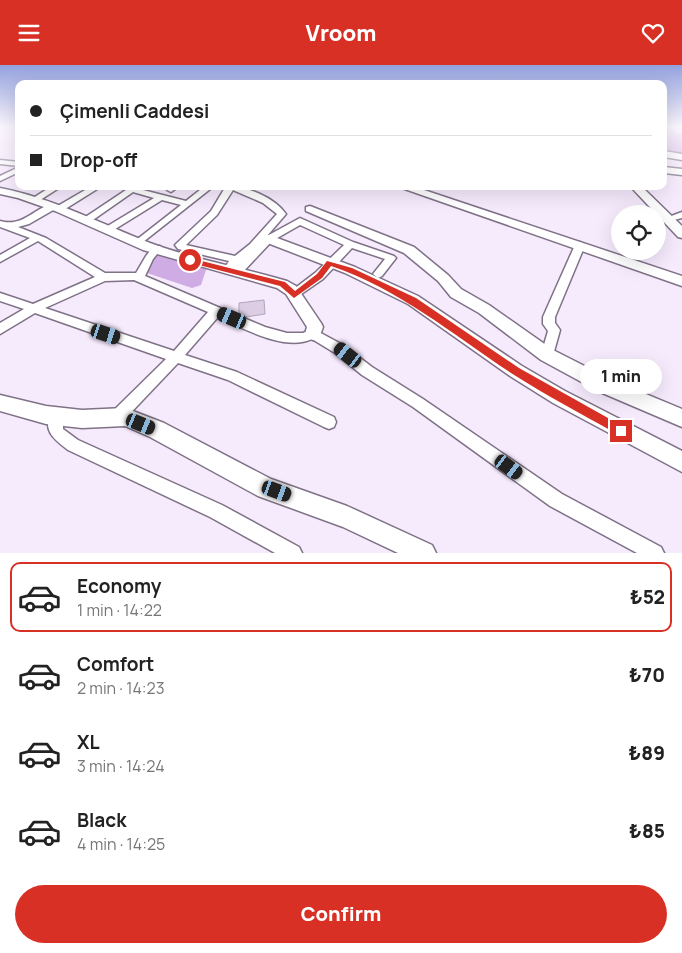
<!DOCTYPE html>
<html lang="en">
<head>
<meta charset="utf-8">
<style>
  body { margin:0; font-family:Manrope,sans-serif; background:#f2f2f2; color:#222; height:100vh; display:flex; flex-direction:column; font-size:19px; white-space:nowrap }
  * { box-sizing:border-box; margin:0 }
  p { font-size:16px; color:#767676 }
  .icon { flex:none; width:28px; height:28px; fill:none; stroke:currentColor; stroke-width:2; stroke-linecap:round; stroke-linejoin:round }
  .map { position:relative; height:488px; overflow:hidden }
  .drawer { display:flex; flex-direction:column; background:#fff; flex:1 }
  .drawer>* { flex:none }
  .top-card { position:absolute; left:15px; top:15px; width:652px; height:110px; border-radius:10px; box-shadow:0 5px 20px #0002; display:grid; align-content:center; height:110px; padding:0 15px; background:#fff }
  .fabs { position:absolute; left:611px; top:140px; display:grid; gap:10px }
  .fabs a { display:grid; place-items:center; width:55px; height:55px; border-radius:50%; background:#fff; box-shadow:0 5px 20px #0002; font-size:25px }
  .end { position:absolute; width:22px; height:22px; margin:-11px; border:6px solid #d93025; background:#fff; box-shadow:0 0 0 2px #fff }
  .from { border-radius:50% }
  .bubble { position:absolute; height:35px; border-radius:18px; background:#fff; box-shadow:0 5px 20px #0002; font-size:16px; font-weight:800; line-height:35px; text-align:center }
  .car { position:absolute; width:15px; height:30px; margin:-15px -8px; border-radius:6px; box-shadow:0 0 4px 1px #0007; background:linear-gradient(#222 24%,#8ab4d8 0 40%,#222 0 76%,#8ab4d8 0 86%,#222 0) }
  .top-card b { display:flex; align-items:center; gap:18px; height:48px; font-size:19px }
  .top-card b+b { border-top:1px solid #e0e0e0 }
  .top-card i { width:12px; height:12px; background:#222 }
  ul { padding:9px 0 0; list-style:none }
  li { display:flex; align-items:center; gap:15px; height:70px; margin:0 10px 8px; padding:0 5px; border:2px solid transparent; border-radius:10px }
  li div { flex:1 }
  li b { display:block; font-size:19px }
  li em { font-style:normal; font-weight:800 }
  li.current { border-color:#d93025 }
  li>.icon { width:45px; height:45px; stroke-width:1.5 }
  .primary-button { display:flex; gap:10px; margin-top:auto; padding:10px 15px }
  .primary-button a { flex:1; height:58px; border-radius:30px; background:#d93025; color:#fff; font-size:20px; font-weight:800; line-height:58px; text-align:center }
  header { display:flex; justify-content:space-between; align-items:center; height:65px; padding:0 15px; background:#d93025; color:#fff; font-size:22px; font-weight:800 }
  .map>svg:first-child { display:block }
  .green { fill:#d0ace4 }
  .building { fill:#dccde4; stroke:#b2a4ba }
  .lines { fill:none; stroke-linecap:round; stroke-linejoin:round }
  .minor-casing { stroke:#7f7287; stroke-width:3 }
  .tertiary-casing { stroke:#7f7287; stroke-width:3 }
  .secondary-casing { stroke:#7f7287; stroke-width:3 }
  .minor { fill:#fff; fill-rule:evenodd }
  .tertiary { fill:#fff; fill-rule:evenodd }
  .secondary { fill:#fff; fill-rule:evenodd }
  .route { fill:#d93025 }
</style>
</head>
<body>
<header><svg class="icon" aria-label="menu" viewBox="0 0 24 24"><path d="M4 6h16M4 12h16M4 18h16"/></svg>Vroom<svg class="icon" aria-label="heart" viewBox="0 0 24 24"><path d="M12 20l-8-8c-3-5 5-10 8-4 3-6 11-1 8 4z"/></svg></header>
<div class="map">
<svg width="682" height="488" viewBox="0 0 682 488">
  <rect width="100%" height="100%" fill="#f6eafd"/>
  <g class="green">
    <path d="M664 62H672L676 67 682 69V89L664 86Z"/>
    <path d="M156 187 207 202 201 220 192 223 144 207Z"/>
  </g>
  <path class="building" d="M264 235 265 249 246 252 239 249V238Z"/>
  <g class="lines">
    <g class="minor-casing">
      <g id="minor">
        <path d="M0 95 19 97V101L0 99Z"/>
        <path d="M19 102V107L0 116V111Z"/>
        <path d="M52 121H62L37 137 34 138 30 135Z"/>
        <path d="M92 121H102L62 146H56L55 144 29 159 18 162 46 173 105 208H136L146 191 154 181H160L162 183 153 194 145 211 265 262 287 268H303L313 264 317 266 343 280 372 302 423 334 562 429 661 482 664 488H637L550 441 413 342 362 310 335 288 312 274C285 287 243 263 218 252L185 290 237 307 334 352 336 357 334 362 329 364 324 362 228 315 178 298 122 357 117 359 112 357 110 352 112 347 166 294 35 248 0 269V258L24 244 0 236V228L33 239 95 212 38 176 0 197V190L30 173 0 162V156C26 163 37 138 55 140L56 142ZM134 215 208 247 174 286 45 243 105 216Z"/>
        <path d="M114 121H139V124L186 136 205 121H214L138 181 135 180V176L181 140 162 135 112 166H106V162L154 133 133 127 90 157H84V153L126 125Z"/>
        <path d="M170 121H179L171 127 167 125Z"/>
        <path d="M226 121C247 121 274 132 286 149L267 171 300 153 353 177 394 191 396 193 382 211 378 213 373 209 385 194 352 183 323 214 294 234 289 230 290 227 315 208 344 180 300 160 272 176 241 209H233L232 207 225 206 224 204 229 196 178 184 175 180 177 178 211 146ZM233 125 263 138 277 149 250 179 235 191 186 180 217 150Z"/>
        <path d="M682 147V153L670 156 666 153Z"/>
        <path d="M580 177 585 180 555 252V258L560 265 553 290 551 294 547 295 543 294 541 290 548 266 543 259V252L575 180Z"/>
        <path d="M56 344 61 346 63 351V364L78 375 222 440 299 482 302 488H275L210 452 68 385C54 374 42 366 51 346Z"/>
      </g>
    </g>
    <g class="tertiary-casing">
      <g id="tertiary">
        <path d="M664 102 682 104V110L664 108Z"/>
        <path d="M396 121H412L682 211V221Z"/>
        <path d="M630 121H641L682 161V173L678 172Z"/>
        <path d="M0 123C53 133 101 159 150 178 192 194 244 203 287 216L296 221 321 258 323 262 319 273 313 275 307 273 305 269 307 262 286 229 277 223 143 185 55 146 18 133 0 129Z"/>
        <path d="M310 141 414 182 448 210 461 224 489 240 553 285 612 315 682 344V362L600 327 541 295 479 248 451 232 438 216 404 188 306 146V142Z"/>
        <path d="M269 170 355 202 418 231 522 301 565 326 682 386V407L553 338 510 311 408 239 345 208 265 177 263 174 265 171Z"/>
        <path d="M0 330 46 341 82 345 125 343 164 358 271 414 347 441 432 480 436 488H398L343 462 258 431 150 372 125 361 82 363 46 359 0 346Z"/>
      </g>
    </g>
    <g class="secondary-casing">
      <path id="secondary" d="M664 86 682 89V95L664 92Z"/>
    </g>
    <use href="#minor" class="minor"/>
    <use href="#tertiary" class="tertiary"/>
    <use href="#secondary" class="secondary"/>
  </g>
  <linearGradient id="sky" x2="0" y2="1"><stop stop-color="#93a1dd"/><stop offset="0.47" stop-color="#fbf6fe"/><stop offset="1" stop-color="#fbf6fe" stop-opacity="0"/></linearGradient>
  <rect width="682" height="131" fill="url(#sky)"/>
  <path class="route" d="M190 193 285 217 295 226 317 209 327 196 352 203 416 233 519 303 624 362 626 366 624 369H617C582 349 545 330 511 308 452 269 399 224 331 201L322 213 294 233 280 221 187 197V194Z"/>
</svg>
<div class="fabs">
<a><svg class="icon" aria-label="locate" viewBox="0 0 24 24"><circle cx="12" cy="12" r="6"/><path d="M12 2v4M12 18v4M2 12h4M18 12h4"/></svg></a>
</div>
<i class="end from" style="left:190px;top:195px"></i>
<i class="end" style="left:621px;top:366px"></i>
<div class="bubble" style="left:580px;top:294px;width:82px">1 min</div>
<i class="car" style="left:232px;top:253px;rotate:293deg"></i>
<i class="car" style="left:106px;top:269px;rotate:108deg"></i>
<i class="car" style="left:348px;top:290px;rotate:308deg"></i>
<i class="car" style="left:141px;top:359px;rotate:112deg"></i>
<i class="car" style="left:509px;top:402px;rotate:126deg"></i>
<i class="car" style="left:277px;top:426px;rotate:110deg"></i>
<div class="top-card">
<b><i class="from"></i>Çimenli Caddesi</b>
<b><i></i>Drop-off</b>
</div>
</div>
<section class="drawer">
<ul>
<li class="current"><svg class="icon" aria-label="car" viewBox="0 0 24 24"><path d="M5 17H2v-5l4-1 3-4h7l3 4 3 1v5h-3M9 17h6M6 11h13"/><circle cx="7" cy="17" r="2"/><circle cx="17" cy="17" r="2"/></svg><div><b>Economy</b><p>1 min · 14:22</p></div><em>₺52</em></li>
<li><svg class="icon" aria-label="car" viewBox="0 0 24 24"><path d="M5 17H2v-5l4-1 3-4h7l3 4 3 1v5h-3M9 17h6M6 11h13"/><circle cx="7" cy="17" r="2"/><circle cx="17" cy="17" r="2"/></svg><div><b>Comfort</b><p>2 min · 14:23</p></div><em>₺70</em></li>
<li><svg class="icon" aria-label="car" viewBox="0 0 24 24"><path d="M5 17H2v-5l4-1 3-4h7l3 4 3 1v5h-3M9 17h6M6 11h13"/><circle cx="7" cy="17" r="2"/><circle cx="17" cy="17" r="2"/></svg><div><b>XL</b><p>3 min · 14:24</p></div><em>₺89</em></li>
<li><svg class="icon" aria-label="car" viewBox="0 0 24 24"><path d="M5 17H2v-5l4-1 3-4h7l3 4 3 1v5h-3M9 17h6M6 11h13"/><circle cx="7" cy="17" r="2"/><circle cx="17" cy="17" r="2"/></svg><div><b>Black</b><p>4 min · 14:25</p></div><em>₺85</em></li>
</ul>
<div class="primary-button"><a>Confirm</a></div>
</section>
</body>
</html>
